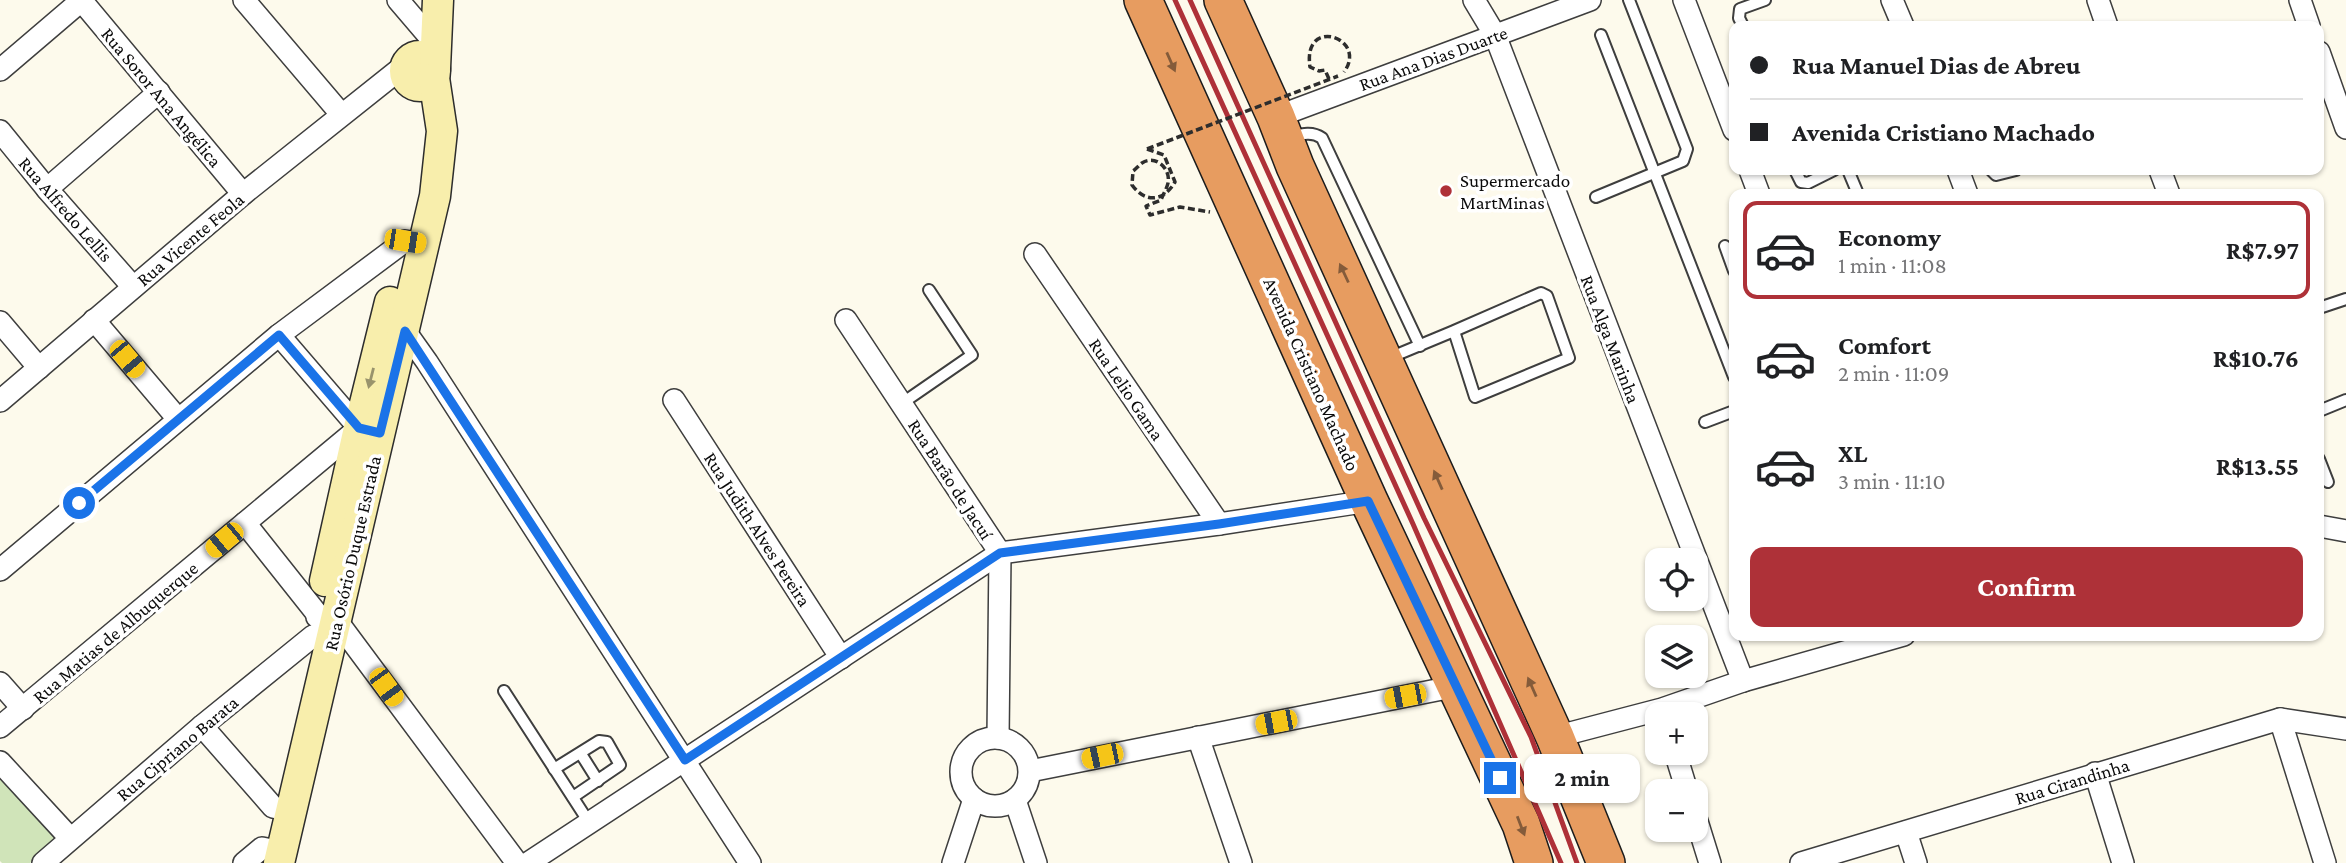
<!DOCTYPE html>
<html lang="en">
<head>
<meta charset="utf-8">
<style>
  body { margin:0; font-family:"Crimson Pro",serif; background:#f6f6f6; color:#202124; height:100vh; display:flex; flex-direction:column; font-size:26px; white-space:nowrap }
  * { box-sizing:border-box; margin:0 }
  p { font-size:23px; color:#757577 }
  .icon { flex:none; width:38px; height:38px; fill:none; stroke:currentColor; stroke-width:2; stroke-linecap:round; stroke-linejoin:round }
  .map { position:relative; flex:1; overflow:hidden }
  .panel { position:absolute; left:1729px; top:189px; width:595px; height:452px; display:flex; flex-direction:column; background:#fff; border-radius:14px; box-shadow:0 2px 5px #0004 }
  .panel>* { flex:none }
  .hud { position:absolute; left:1729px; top:21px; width:595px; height:154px; border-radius:14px; box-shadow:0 2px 5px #0004; display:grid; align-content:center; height:154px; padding:0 21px; background:#fff }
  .controls { position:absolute; left:1645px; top:548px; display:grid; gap:14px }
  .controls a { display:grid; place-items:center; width:63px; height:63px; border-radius:14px; background:#fff; box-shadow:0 2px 5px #0004; font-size:35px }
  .end { position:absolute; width:32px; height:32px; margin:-16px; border:9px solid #1a73e8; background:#fff; box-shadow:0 0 0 4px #fff }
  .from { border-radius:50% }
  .bubble { position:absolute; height:49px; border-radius:14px; background:#fff; box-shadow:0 2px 5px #0004; font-size:23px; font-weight:700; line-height:49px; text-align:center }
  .car { position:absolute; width:21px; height:42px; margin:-21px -10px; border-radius:9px; box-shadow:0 0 5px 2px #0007; background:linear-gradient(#f5c518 24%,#345 0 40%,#f5c518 0 76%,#345 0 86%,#f5c518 0) }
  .hud b { display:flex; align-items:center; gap:24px; height:66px; font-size:26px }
  .hud b+b { border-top:2px solid #e0e0e0 }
  .hud i { width:18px; height:18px; background:#202124 }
  ul { padding:12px 0 0; list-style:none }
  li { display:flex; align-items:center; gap:21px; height:98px; margin:0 14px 10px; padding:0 7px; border:4px solid transparent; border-radius:14px }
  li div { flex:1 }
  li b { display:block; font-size:26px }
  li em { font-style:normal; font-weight:700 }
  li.selected { border-color:#ae3138 }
  li>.icon { width:63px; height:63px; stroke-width:1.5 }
  .primary-button { display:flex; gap:14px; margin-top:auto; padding:14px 21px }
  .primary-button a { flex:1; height:80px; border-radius:14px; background:#ae3138; color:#fff; font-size:28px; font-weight:700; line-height:80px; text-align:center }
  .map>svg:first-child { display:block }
  .green { fill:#d0e4b9 }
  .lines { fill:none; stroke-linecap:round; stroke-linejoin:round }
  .lane-casing { stroke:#3e3e3e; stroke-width:14 }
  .street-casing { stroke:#3e3e3e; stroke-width:24 }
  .secondary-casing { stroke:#2d2d2d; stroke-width:33 }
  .highway-casing { stroke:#1c1c1c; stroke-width:40 }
  .path { stroke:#2d2d2d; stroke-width:3.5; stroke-dasharray:7 3.5; stroke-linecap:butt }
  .lane { stroke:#fff; stroke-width:10 }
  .street { stroke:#fff; stroke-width:21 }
  .secondary { stroke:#f8eeac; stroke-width:30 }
  .highway { stroke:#e79c60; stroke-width:37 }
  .rail { stroke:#ae3138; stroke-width:5 }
  .path-bridge { stroke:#2d2d2d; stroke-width:3.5; stroke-dasharray:7 3.5; stroke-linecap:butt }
  .oneway { fill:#845b3a }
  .oneway2 { fill:#99936c }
  .route { stroke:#1a73e8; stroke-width:9 }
  .poi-dot { fill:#ae3138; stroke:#fff; stroke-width:2.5 }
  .labels { text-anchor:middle; stroke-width:7; stroke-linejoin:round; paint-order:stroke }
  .street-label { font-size:19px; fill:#0b0b0b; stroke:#fff }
  .poi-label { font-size:19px; fill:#0b0b0b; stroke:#fff; text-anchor:start }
</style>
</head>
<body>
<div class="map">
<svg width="2346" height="863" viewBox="0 0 2346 863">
  <rect width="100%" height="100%" fill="#fdfaec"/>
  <path class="green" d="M0 772 58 838 30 863H2L0 861Z"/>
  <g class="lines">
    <g class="lane-casing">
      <g id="lane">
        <path d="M1743 26 1739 18 1740 9 1765 0"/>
        <path d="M1601 35 1734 377"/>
        <path d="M1290 137C1302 134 1312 131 1322 138L1420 346"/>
        <path d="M1795 170 1801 182 1808 183 1834 170"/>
        <path d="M1848 170 1858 194"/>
        <path d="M1991 170 1996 175 2016 170"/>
        <path d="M1596 197 1683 161 1687 149 1629 0"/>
        <path d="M1725 246 1734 271"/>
        <path d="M2319 308 2346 299"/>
        <path d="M1389 358 1454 331 1475 397 1569 358 1547 296 1541 293 1454 331"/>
        <path d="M901 404 972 355 929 290"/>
        <path d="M2319 411 2346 400"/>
        <path d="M1705 422 1734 411"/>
        <path d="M2319 459 2328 482"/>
        <path d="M504 691 590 824"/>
        <path d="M581 754 598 781"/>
        <path d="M554 769 599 741 607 742 620 765 573 797"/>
      </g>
    </g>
    <g class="street-casing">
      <g id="street">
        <path d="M81 0 243 194"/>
        <path d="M244 0 341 114"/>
        <path d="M398 0 433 41"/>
        <path d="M1474 0 1495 35 1743 681"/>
        <path d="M1684 0 1734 130"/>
        <path d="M1892 0 1903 26"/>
        <path d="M2098 0 2107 26"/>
        <path d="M2300 0 2309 26"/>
        <path d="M2319 52 2346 128"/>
        <path d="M0 70 82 0"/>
        <path d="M1276 117 1590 0"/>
        <path d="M0 131 47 189 133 287"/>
        <path d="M1750 170 1759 194"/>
        <path d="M1958 170 1967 194"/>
        <path d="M2160 170 2169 194"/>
        <path d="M47 189 159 92"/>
        <path d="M1035 254 1219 524"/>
        <path d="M94 320 178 419"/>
        <path d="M846 320 1000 553 998 738"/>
        <path d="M0 322 39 368"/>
        <path d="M397 329 405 331 427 362 750 863"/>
        <path d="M674 400 841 658"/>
        <path d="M0 401 243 194 405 65"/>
        <path d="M245 523 318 615"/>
        <path d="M2319 526 2346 531"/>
        <path d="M0 570 279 335 405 241 424 244"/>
        <path d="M317 617 337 621 517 863"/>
        <path d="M0 683 23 709"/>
        <path d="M2280 719 2325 863"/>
        <path d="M202 726 273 807 291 811"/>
        <path d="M0 727 359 428 279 335"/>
        <path d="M1198 737 1241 863"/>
        <path d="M1555 737 1662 709 1743 681 1904 635"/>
        <circle cx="995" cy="772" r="34"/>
        <path d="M1675 752 1687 791"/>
        <path d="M0 762 70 838"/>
        <path d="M1030 771 1457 686"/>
        <path d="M2095 773 2123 863"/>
        <path d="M1015 800 1036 863"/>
        <path d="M1696 818 1710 863"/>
        <path d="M1906 832 1916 863"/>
        <path d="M43 863 202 726 313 636"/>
        <path d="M244 863 262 848 282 852"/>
        <path d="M528 863 1000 553 1219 524 1369 501"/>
        <path d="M953 863 974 799"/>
        <path d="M1801 863 2280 719 2346 729"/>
      </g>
    </g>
    <g class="secondary-casing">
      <g id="secondary">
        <circle cx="420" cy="71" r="15"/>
        <path d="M435 68 438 0"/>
        <path d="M325 581 359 428 390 302"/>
        <path d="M279 863 435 196 442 131 434 78"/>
      </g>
    </g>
    <g class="highway-casing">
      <g id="highway">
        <path d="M1143 0 1369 501 1521 824 1534 863"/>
        <path d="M1223 0 1276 117 1295 166 1555 737 1606 863"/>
      </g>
    </g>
    <g class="path">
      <path d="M1329 79 1325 70 1319 71 1310 67C1302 15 1369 38 1344 72"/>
      <path d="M1147 149 1164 155 1175 182C1164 201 1146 204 1132 185L1133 171C1136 169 1139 165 1142 163 1156 154 1171 169 1168 183 1167 188 1163 195 1161 200L1146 206 1150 215 1180 207 1210 212"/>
    </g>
    <use href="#lane" class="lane"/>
    <use href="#street" class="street"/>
    <use href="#secondary" class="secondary"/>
    <use href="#highway" class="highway"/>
    <g class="rail">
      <path d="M1175 0 1413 524 1561 863"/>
      <path d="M1190 0 1424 518 1531 737 1577 863"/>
    </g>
    <path class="path-bridge" d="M1147 149 1338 76"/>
  </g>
  <defs><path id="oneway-solid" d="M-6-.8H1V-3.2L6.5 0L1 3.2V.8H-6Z" transform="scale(1.75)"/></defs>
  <g class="oneway">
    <use href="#oneway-solid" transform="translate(1171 62) rotate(66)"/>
    <use href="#oneway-solid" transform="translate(1344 273) rotate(-115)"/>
    <use href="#oneway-solid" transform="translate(1438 480) rotate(-114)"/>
    <use href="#oneway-solid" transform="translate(1532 687) rotate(-114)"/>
    <use href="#oneway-solid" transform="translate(1521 826) rotate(69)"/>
  </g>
  <use class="oneway2" href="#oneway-solid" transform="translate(371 378) rotate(104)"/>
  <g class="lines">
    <path class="route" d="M79 503 279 335 359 428 380 433 405 331 685 760 1000 553 1219 524 1368 501 1500 778"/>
  </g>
  <circle class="poi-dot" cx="1446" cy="191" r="7"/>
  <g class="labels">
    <g class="street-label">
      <text transform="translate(1433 58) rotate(-20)" y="7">Rua Ana Dias Duarte</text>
      <text transform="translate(162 97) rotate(50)" y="7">Rua Soror Ana Angélica</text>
      <text transform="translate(66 209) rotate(49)" y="7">Rua Alfredo Lellis</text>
      <text transform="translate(190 239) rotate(-40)" y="7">Rua Vicente Feola</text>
      <text transform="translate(1611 339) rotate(69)" y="7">Rua Alga Marinha</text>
      <text transform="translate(1312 374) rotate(66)" y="7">Avenida Cristiano Machado</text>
      <text transform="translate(1127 389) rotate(56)" y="7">Rua Lelio Gama</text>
      <text transform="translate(951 479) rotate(57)" y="7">Rua Barão de Jacuí</text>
      <text transform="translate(758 529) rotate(57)" y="7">Rua Judith Alves Pereira</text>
      <text transform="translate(352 553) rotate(-77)" y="7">Rua Osório Duque Estrada</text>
      <text transform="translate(115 632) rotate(-40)" y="7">Rua Matias de Albuquerque</text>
      <text transform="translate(177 748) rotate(-40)" y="7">Rua Cipriano Barata</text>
      <text transform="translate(2072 781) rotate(-17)" y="7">Rua Cirandinha</text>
    </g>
    <g class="poi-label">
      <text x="1460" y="187">Supermercado<tspan x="1460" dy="22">MartMinas</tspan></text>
    </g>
  </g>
</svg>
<div class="controls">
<a><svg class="icon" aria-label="locate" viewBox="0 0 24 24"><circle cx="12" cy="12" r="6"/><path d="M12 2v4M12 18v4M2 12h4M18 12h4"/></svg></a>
<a><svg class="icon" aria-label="layers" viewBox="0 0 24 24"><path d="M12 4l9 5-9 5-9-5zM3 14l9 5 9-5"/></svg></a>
<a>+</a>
<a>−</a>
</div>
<i class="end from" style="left:79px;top:503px"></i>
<i class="end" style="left:1500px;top:778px"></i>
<div class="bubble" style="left:1524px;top:754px;width:116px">2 min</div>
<i class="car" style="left:405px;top:241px;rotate:99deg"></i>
<i class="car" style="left:127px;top:359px;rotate:140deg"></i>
<i class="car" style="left:224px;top:540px;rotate:230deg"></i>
<i class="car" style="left:386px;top:687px;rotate:144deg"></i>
<i class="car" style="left:1405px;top:696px;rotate:259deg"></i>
<i class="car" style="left:1276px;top:722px;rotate:259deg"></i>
<i class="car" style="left:1102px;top:756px;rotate:258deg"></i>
<div class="hud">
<b><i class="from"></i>Rua Manuel Dias de Abreu</b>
<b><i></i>Avenida Cristiano Machado</b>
</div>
<section class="panel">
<ul>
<li class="selected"><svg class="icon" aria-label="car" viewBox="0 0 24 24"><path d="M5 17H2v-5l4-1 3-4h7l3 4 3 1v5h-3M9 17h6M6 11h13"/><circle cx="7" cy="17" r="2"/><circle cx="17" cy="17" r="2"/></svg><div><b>Economy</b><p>1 min · 11:08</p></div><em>R$7.97</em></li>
<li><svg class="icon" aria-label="car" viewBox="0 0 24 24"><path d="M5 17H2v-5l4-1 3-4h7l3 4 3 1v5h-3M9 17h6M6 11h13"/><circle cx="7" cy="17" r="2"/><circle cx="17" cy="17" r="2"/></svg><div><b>Comfort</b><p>2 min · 11:09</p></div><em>R$10.76</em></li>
<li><svg class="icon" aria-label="car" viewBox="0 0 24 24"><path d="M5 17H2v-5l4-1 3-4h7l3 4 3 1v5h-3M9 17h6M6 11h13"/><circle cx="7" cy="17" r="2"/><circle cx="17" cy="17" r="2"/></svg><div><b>XL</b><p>3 min · 11:10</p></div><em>R$13.55</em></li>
</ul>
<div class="primary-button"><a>Confirm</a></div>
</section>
</div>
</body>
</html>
